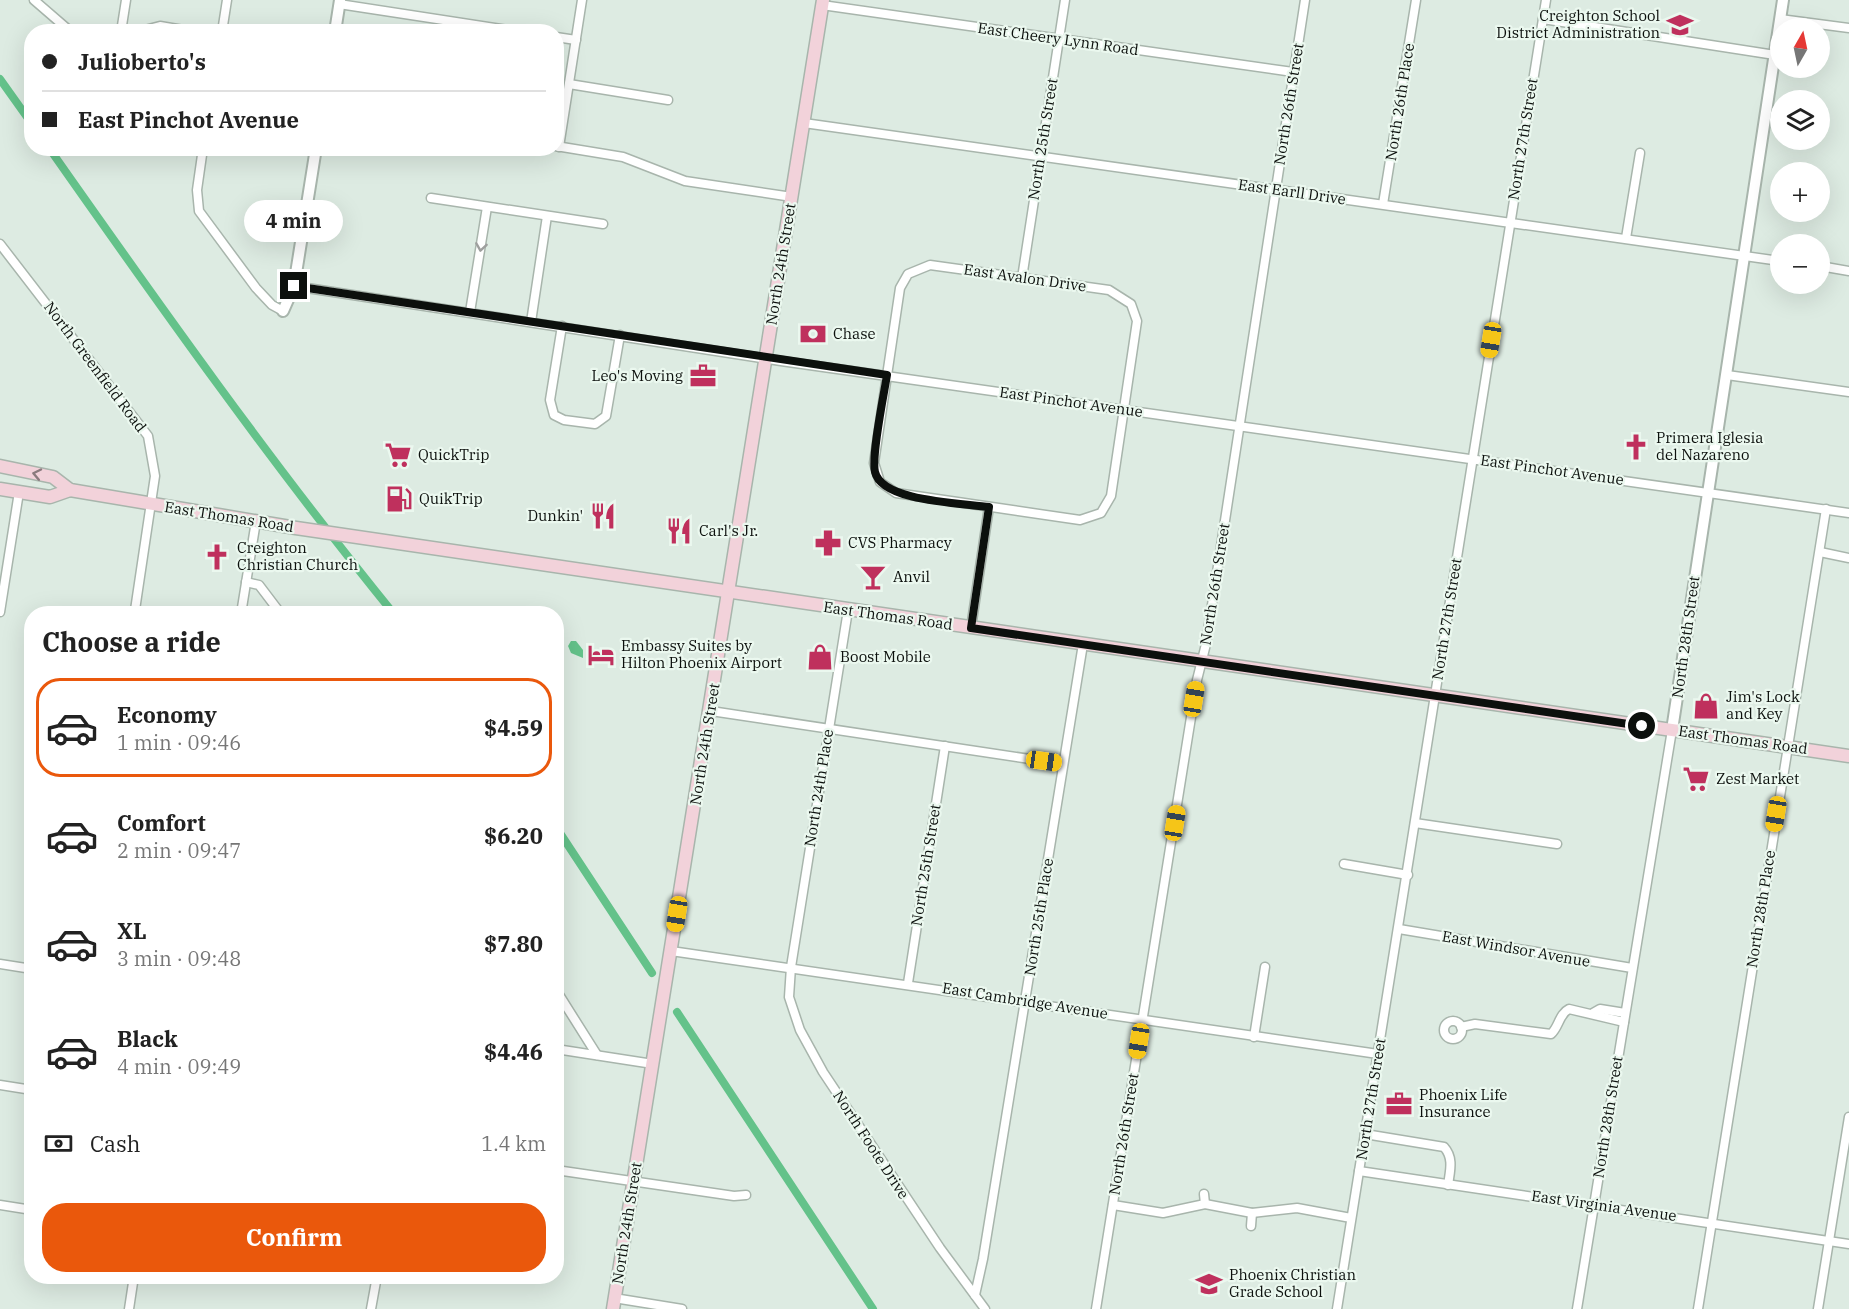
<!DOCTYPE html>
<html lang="en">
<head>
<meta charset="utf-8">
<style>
  body { margin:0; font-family:"IBM Plex Serif",serif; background:#f6f6f6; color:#222; height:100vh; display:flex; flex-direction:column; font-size:22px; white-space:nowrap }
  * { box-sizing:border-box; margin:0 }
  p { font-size:20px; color:#767676 }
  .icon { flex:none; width:33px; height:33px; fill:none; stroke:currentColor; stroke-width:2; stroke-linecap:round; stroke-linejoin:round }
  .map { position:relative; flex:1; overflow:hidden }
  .side { position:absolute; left:24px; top:606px; width:540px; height:678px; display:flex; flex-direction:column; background:#fff; border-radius:24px; box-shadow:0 6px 24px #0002 }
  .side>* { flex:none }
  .top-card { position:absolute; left:24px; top:24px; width:540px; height:132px; border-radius:24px; box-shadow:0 6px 24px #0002; display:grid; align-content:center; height:132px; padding:0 18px; background:#fff }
  .needle { width:39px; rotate:9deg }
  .tools { position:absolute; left:1770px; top:18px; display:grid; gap:12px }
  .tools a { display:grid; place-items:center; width:60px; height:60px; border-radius:50%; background:#fff; box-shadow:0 6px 24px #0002; font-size:30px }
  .end { position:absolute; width:27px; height:27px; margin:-14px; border:8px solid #0c100d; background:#fff; box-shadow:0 0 0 3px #fff }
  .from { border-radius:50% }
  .bubble { position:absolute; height:42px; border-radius:21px; background:#fff; box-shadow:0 6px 24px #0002; font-size:20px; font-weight:700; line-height:42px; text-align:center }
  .car { position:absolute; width:18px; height:36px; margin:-18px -9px; border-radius:8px; box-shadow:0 0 4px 2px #0007; background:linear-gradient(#f5c518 24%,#345 0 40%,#f5c518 0 76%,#345 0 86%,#f5c518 0) }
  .top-card b { display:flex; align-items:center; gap:21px; height:57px; font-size:22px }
  .top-card b+b { border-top:2px solid #e0e0e0 }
  .top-card i { width:15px; height:15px; background:#222 }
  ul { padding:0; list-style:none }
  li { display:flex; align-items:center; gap:18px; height:99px; margin:0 12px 9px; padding:0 6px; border:3px solid transparent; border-radius:24px }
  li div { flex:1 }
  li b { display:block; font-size:22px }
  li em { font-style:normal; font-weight:700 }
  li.on { border-color:#ea580c }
  li>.icon { width:54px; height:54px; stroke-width:1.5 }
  h2 { padding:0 18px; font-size:27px; line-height:72px }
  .pay { display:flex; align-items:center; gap:15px; height:66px; padding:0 18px; font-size:22px }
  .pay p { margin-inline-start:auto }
  .primary-button { display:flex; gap:12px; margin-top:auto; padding:12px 18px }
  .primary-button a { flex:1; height:69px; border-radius:24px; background:#ea580c; color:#fff; font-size:24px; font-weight:700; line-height:69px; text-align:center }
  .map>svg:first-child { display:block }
  .water { fill:#64c28a }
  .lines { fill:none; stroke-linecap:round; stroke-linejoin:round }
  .canal { stroke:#64c28a; stroke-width:8 }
  .minor-casing { stroke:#a8b5ac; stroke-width:11 }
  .tertiary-casing { stroke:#a8b5ac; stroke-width:14 }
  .secondary-casing { stroke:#a8b5ac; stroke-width:15 }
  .minor { stroke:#fff; stroke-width:8 }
  .tertiary { stroke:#fff; stroke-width:10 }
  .secondary { stroke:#f2d2da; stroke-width:12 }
  .oneway { stroke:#9e9f9e }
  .oneway2 { stroke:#8a7b7e }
  .route { stroke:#0c100d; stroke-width:8 }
  .labels { text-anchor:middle; stroke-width:4.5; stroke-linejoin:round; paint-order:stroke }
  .poi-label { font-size:15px; fill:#0c100d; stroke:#ebf8ef; text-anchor:start }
  .street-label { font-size:15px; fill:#0c100d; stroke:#ebf8ef }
</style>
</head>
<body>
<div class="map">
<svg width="1849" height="1309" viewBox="0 0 1849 1309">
  <rect width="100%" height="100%" fill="#ddebe2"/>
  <path class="water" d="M571 641H576L583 650V658L571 653 568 646Z"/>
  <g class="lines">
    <g class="canal">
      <path d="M0 79 32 124"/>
      <path d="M49 148C160 306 272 464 394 614"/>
      <path d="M556 827 652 973"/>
      <path d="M677 1012 873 1309"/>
    </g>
    <g class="minor-casing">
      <g id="minor">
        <path d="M34 0 71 32"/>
        <path d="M339 4 521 32"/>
        <path d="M822 5 1293 72"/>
        <path d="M1543 19 1775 55"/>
        <path d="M1780 19 1849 28"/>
        <path d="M121 32 126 0"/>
        <path d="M137 32 160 26 195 32"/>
        <path d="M222 32 227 0"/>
        <path d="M556 37 576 40"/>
        <path d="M569 84 668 100"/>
        <path d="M804 123 1780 261"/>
        <path d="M556 146 623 157 685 181 792 197"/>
        <path d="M559 147 582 0"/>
        <path d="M203 148 197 190 199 211 256 288 272 305 283 311"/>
        <path d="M431 198 603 224"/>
        <path d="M1383 204 1416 0"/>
        <path d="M1626 238 1640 153"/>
        <path d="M0 244 148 436 155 476 135 610"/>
        <path d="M930 265 1109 290 1131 304 1137 321 1111 496 1101 513 1080 520 896 493 880 482 874 463 900 288 908 274Z"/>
        <path d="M1820 266 1849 271"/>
        <path d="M1022 278 1065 0"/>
        <path d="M294 286 781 361 1849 513"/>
        <path d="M470 312 487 207"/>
        <path d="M531 322 547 216"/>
        <path d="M562 326 550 400 554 415 564 420 595 424 606 416 620 335"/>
        <path d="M1727 375 1849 392"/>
        <path d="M1820 552 1849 558"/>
        <path d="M246 582 259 585 281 614"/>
        <path d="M848 610 791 967 789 997 800 1030 823 1072 940 1248 985 1309"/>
        <path d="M0 612 19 492"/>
        <path d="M241 614 256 521"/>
        <path d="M971 628 989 507"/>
        <path d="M711 711 1063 764"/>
        <path d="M1415 823 1557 844"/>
        <path d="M1344 864 1408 875"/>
        <path d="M1399 929 1632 968"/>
        <path d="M671 951 1378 1054"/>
        <path d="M0 964 32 969"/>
        <path d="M908 983 945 746"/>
        <path d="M556 990 597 1055"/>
        <path d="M1593 1013 1600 1009 1625 1013"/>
        <circle cx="1453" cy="1030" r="9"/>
        <path d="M1461 1027 1475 1024 1551 1034C1559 1027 1559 1014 1569 1009L1624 1022"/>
        <path d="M1254 1037 1265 967"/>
        <path d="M556 1049 653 1064"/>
        <path d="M0 1085 32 1090"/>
        <path d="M1365 1134 1444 1147C1454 1158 1450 1171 1448 1185"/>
        <path d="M556 1170 734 1196 746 1195"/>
        <path d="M1359 1171 1849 1244"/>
        <path d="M1204 1194 1205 1204"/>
        <path d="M0 1205 32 1210"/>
        <path d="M1113 1205 1163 1213 1205 1204 1252 1213 1297 1208 1351 1218"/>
        <path d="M1251 1226 1252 1213"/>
        <path d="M975 1295 983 1259 1083 644"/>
        <path d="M614 1298 682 1309"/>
        <path d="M129 1309 134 1276"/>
        <path d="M371 1309 377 1276"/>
        <path d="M1096 1309 1197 680 1206 644 1305 0"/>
        <path d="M1337 1309 1546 0"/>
        <path d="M1577 1309 1672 730"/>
        <path d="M1698 1309 1826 509"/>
        <path d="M1818 1309 1849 1117"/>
      </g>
    </g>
    <g class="tertiary-casing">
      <g id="tertiary">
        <path d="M335 32 340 0"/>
        <path d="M283 311 294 286 316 148"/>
        <path d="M1672 730 1783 0"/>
      </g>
    </g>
    <g class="secondary-casing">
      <g id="secondary">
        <path d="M0 466 53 477 70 490 296 528 1849 756"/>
        <path d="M0 489 50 497 70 490"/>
        <path d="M613 1309 823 0"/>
      </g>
    </g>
    <use href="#minor" class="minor"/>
    <use href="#tertiary" class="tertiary"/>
    <use href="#secondary" class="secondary"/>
  </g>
  <defs><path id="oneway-chevron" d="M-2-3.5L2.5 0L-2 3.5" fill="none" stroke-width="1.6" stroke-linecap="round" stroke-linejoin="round" transform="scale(1.5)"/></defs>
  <use class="oneway" href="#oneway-chevron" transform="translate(481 247) rotate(99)"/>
  <use class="oneway2" href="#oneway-chevron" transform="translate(37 474) rotate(-168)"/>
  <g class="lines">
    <path class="route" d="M294 286 887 375C884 394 871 457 875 472 882 502 962 503 989 507L971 628 1642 726"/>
  </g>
  <defs>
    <g id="school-bare" transform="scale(2.07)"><path d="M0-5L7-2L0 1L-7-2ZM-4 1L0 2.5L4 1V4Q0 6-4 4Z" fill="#bf305d" stroke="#ebf8ef" stroke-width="2.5" paint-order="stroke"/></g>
    <g id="bank-bare" transform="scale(2.07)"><path d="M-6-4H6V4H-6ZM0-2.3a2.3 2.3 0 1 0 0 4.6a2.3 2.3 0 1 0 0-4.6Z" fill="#bf305d" stroke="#ebf8ef" stroke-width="2.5" paint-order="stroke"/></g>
    <g id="office-bare" transform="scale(2.07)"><path d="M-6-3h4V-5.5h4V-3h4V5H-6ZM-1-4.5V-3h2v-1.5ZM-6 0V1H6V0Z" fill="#bf305d" stroke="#ebf8ef" stroke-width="2.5" paint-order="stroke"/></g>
    <g id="church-bare" transform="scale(2.07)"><path d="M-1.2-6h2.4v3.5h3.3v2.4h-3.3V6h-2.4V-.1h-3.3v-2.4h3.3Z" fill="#bf305d" stroke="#ebf8ef" stroke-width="2.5" paint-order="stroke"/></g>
    <g id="supermarket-bare" transform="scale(2.07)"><path d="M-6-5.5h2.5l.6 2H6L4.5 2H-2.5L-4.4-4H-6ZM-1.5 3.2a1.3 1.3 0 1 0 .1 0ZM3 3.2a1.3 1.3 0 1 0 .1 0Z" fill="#bf305d" stroke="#ebf8ef" stroke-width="2.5" paint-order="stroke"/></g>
    <g id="fuel-bare" transform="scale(2.07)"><path d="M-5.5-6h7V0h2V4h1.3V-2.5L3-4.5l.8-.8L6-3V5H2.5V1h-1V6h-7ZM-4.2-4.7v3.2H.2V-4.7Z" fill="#bf305d" stroke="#ebf8ef" stroke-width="2.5" paint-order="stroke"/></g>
    <g id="restaurant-bare" transform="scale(2.07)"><path d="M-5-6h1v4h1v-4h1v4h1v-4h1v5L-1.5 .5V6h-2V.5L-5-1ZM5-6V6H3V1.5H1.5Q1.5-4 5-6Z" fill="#bf305d" stroke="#ebf8ef" stroke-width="2.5" paint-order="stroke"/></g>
    <g id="pharmacy-bare" transform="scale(2.07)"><path d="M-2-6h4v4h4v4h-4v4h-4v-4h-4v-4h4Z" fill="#bf305d" stroke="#ebf8ef" stroke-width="2.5" paint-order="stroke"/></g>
    <g id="bar-bare" transform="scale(2.07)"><path d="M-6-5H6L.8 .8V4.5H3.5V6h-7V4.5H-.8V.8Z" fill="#bf305d" stroke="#ebf8ef" stroke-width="2.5" paint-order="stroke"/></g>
    <g id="hotel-bare" transform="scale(2.07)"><path d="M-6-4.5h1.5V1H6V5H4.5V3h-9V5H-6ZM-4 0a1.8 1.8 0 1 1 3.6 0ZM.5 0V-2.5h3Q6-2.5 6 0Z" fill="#bf305d" stroke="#ebf8ef" stroke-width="2.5" paint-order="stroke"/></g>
    <g id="shop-bare" transform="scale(2.07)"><path d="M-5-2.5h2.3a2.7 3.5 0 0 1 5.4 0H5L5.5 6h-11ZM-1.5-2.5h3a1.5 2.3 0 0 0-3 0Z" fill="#bf305d" stroke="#ebf8ef" stroke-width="2.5" paint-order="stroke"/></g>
  </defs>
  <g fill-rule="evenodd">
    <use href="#school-bare" x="1680" y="25"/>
    <use href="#bank-bare" x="813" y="334"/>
    <use href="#office-bare" x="703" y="376"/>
    <use href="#church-bare" x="1636" y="447"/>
    <use href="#supermarket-bare" x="398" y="455"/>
    <use href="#fuel-bare" x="399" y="499"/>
    <use href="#restaurant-bare" x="603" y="516"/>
    <use href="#restaurant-bare" x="679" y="531"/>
    <use href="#pharmacy-bare" x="828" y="543"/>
    <use href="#church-bare" x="217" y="557"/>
    <use href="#bar-bare" x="873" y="577"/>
    <use href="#hotel-bare" x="601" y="655"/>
    <use href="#shop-bare" x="820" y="657"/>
    <use href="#shop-bare" x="1706" y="706"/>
    <use href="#supermarket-bare" x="1696" y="779"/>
    <use href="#office-bare" x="1399" y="1104"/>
    <use href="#school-bare" x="1209" y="1284"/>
  </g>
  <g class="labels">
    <g class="poi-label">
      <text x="1660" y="21" text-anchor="end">Creighton School<tspan x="1660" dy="17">District Administration</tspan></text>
      <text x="833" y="339">Chase</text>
      <text x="683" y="381" text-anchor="end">Leo's Moving</text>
      <text x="1656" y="443">Primera Iglesia<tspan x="1656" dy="17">del Nazareno</tspan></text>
      <text x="418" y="460">QuickTrip</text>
      <text x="419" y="504">QuikTrip</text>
      <text x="583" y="521" text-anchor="end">Dunkin'</text>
      <text x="699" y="536">Carl's Jr.</text>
      <text x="848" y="548">CVS Pharmacy</text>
      <text x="237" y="553">Creighton<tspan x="237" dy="17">Christian Church</tspan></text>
      <text x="893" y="582">Anvil</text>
      <text x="621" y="651">Embassy Suites by<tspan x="621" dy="17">Hilton Phoenix Airport</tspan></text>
      <text x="840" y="662">Boost Mobile</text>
      <text x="1726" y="702">Jim's Lock<tspan x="1726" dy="17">and Key</tspan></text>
      <text x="1716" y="784">Zest Market</text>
      <text x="1419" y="1100">Phoenix Life<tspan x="1419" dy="17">Insurance</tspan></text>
      <text x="1229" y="1280">Phoenix Christian<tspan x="1229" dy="17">Grade School</tspan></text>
    </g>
    <g class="street-label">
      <text transform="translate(1058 39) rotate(8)" y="5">East Cheery Lynn Road</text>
      <text transform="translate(1400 102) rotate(-81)" y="5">North 26th Place</text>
      <text transform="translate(1289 104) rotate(-81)" y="5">North 26th Street</text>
      <text transform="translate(1043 139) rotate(-81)" y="5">North 25th Street</text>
      <text transform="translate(1523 139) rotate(-81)" y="5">North 27th Street</text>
      <text transform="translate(1292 192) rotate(8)" y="5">East Earll Drive</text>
      <text transform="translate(781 264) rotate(-81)" y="5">North 24th Street</text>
      <text transform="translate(1025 278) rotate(8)" y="5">East Avalon Drive</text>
      <text transform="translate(95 367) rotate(53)" y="5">North Greenfield Road</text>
      <text transform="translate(1071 402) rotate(8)" y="5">East Pinchot Avenue</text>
      <text transform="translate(1552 470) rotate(8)" y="5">East Pinchot Avenue</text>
      <text transform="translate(229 517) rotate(9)" y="5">East Thomas Road</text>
      <text transform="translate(1215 584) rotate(-81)" y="5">North 26th Street</text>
      <text transform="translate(888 616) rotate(8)" y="5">East Thomas Road</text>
      <text transform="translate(1447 619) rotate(-81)" y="5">North 27th Street</text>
      <text transform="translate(1686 637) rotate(-82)" y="5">North 28th Street</text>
      <text transform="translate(1743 740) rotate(8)" y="5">East Thomas Road</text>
      <text transform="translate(705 744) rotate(-81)" y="5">North 24th Street</text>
      <text transform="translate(819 788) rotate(-81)" y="5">North 24th Place</text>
      <text transform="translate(926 865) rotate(-81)" y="5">North 25th Street</text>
      <text transform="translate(1761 909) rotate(-81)" y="5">North 28th Place</text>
      <text transform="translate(1039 917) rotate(-81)" y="5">North 25th Place</text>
      <text transform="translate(1516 949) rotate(10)" y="5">East Windsor Avenue</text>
      <text transform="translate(1025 1001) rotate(9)" y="5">East Cambridge Avenue</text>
      <text transform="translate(1371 1099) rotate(-81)" y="5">North 27th Street</text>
      <text transform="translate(1608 1117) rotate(-81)" y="5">North 28th Street</text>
      <text transform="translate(1124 1134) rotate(-81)" y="5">North 26th Street</text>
      <text transform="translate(871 1145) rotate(57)" y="5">North Foote Drive</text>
      <text transform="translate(1604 1206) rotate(8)" y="5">East Virginia Avenue</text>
      <text transform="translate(627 1223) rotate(-81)" y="5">North 24th Street</text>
    </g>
  </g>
</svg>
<div class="tools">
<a><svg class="needle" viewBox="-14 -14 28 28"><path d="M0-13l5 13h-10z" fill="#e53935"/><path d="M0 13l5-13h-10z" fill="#767676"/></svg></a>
<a><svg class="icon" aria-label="layers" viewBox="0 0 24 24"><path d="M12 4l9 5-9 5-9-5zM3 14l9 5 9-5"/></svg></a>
<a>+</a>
<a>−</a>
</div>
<i class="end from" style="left:1642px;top:726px"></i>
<i class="end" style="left:294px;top:286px"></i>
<div class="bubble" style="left:244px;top:200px;width:99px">4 min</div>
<i class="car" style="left:1491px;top:340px;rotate:189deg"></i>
<i class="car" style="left:1194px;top:699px;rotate:9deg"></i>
<i class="car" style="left:1044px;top:761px;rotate:98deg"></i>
<i class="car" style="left:1776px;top:814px;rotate:189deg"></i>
<i class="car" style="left:1175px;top:823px;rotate:9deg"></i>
<i class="car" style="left:677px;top:914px;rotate:189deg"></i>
<i class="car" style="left:1139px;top:1041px;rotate:189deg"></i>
<div class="top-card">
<b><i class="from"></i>Julioberto's</b>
<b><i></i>East Pinchot Avenue</b>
</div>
<section class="side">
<h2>Choose a ride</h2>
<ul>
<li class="on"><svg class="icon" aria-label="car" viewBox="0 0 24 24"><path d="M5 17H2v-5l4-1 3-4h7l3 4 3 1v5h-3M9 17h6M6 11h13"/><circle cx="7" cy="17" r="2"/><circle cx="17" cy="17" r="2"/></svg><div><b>Economy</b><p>1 min · 09:46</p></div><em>$4.59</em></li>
<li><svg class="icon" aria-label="car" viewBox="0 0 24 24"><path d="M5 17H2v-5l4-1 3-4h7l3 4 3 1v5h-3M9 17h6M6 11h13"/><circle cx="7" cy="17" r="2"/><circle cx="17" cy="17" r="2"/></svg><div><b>Comfort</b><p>2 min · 09:47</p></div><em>$6.20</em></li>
<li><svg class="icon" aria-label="car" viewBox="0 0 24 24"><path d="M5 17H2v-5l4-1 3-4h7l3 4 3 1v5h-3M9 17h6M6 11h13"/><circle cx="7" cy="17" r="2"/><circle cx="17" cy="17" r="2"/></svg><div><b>XL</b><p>3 min · 09:48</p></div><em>$7.80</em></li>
<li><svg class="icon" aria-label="car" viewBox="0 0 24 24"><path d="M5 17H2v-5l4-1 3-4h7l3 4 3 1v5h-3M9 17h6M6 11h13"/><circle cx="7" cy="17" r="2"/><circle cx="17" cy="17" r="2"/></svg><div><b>Black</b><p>4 min · 09:49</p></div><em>$4.46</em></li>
</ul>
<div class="pay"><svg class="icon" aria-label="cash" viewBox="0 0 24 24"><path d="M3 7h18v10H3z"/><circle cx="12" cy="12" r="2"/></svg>Cash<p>1.4 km</p></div>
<div class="primary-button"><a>Confirm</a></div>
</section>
</div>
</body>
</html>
